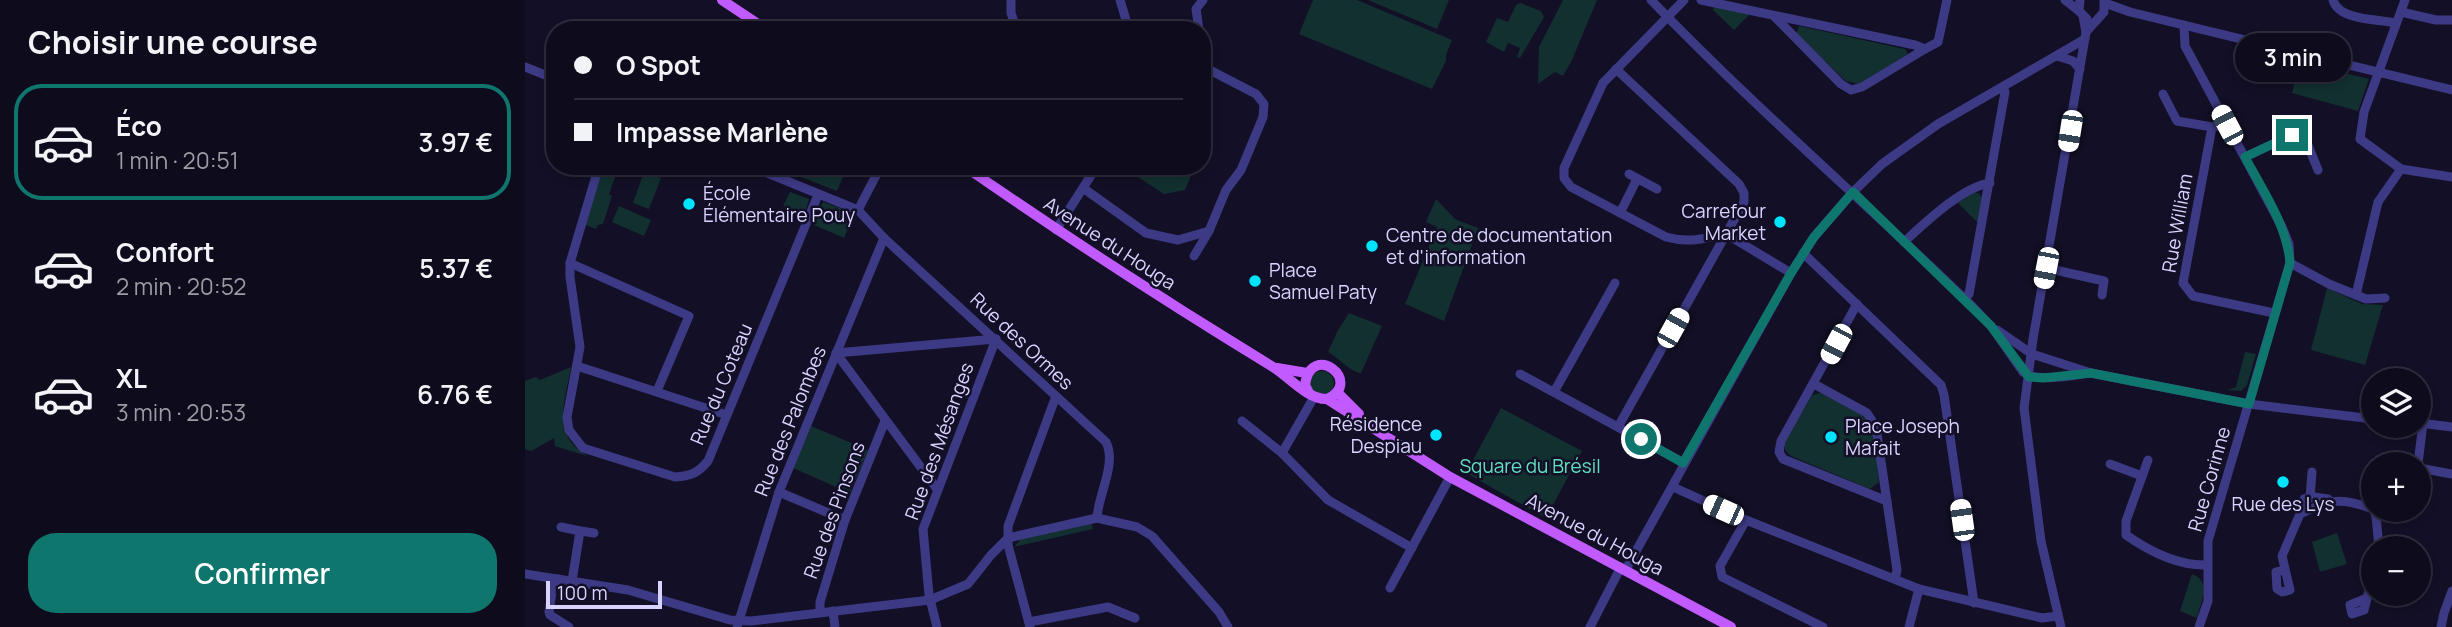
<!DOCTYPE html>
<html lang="fr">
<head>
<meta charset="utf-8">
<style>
  body { margin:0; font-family:Manrope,sans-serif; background:#1c1929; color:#f1f3f6; height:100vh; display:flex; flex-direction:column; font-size:26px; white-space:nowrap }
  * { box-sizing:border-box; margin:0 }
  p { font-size:23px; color:#9b9ba3 }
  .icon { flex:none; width:38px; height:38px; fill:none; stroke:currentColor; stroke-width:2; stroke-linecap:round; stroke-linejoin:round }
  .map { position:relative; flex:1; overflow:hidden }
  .panel { display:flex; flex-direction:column; background:#0e0b1c; width:525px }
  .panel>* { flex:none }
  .top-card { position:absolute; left:21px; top:21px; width:665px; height:154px; border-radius:28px; box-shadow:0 4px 10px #0003,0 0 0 2px #2e2b3b; display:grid; align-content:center; height:154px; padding:0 28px; background:#0e0b1c }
  .fabs { position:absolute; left:1836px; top:368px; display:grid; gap:14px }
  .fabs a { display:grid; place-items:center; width:70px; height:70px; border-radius:50%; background:#0e0b1c; box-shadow:0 4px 10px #0003,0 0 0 2px #2e2b3b; font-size:35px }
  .scale { position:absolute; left:21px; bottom:18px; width:116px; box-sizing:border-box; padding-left:7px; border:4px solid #d9d4ff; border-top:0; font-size:19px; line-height:24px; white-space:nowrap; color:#d9d4ff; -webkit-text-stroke:5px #130f26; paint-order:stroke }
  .end { position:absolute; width:32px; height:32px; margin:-16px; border:9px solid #0f766e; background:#fff; box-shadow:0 0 0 4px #fff }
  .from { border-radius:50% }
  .bubble { position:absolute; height:49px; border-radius:24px; background:#0e0b1c; box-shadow:0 4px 10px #0003,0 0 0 2px #2e2b3b; font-size:23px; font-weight:600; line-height:49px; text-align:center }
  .car { position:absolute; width:21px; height:42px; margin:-21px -10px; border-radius:9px; box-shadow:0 0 5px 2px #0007; background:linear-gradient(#fff 24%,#345 0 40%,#fff 0 76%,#345 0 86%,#fff 0) }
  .top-card b { display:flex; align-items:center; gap:24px; height:66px; font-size:26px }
  .top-card b+b { border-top:2px solid #2e2b3b }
  .top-card i { width:18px; height:18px; background:#f1f3f6 }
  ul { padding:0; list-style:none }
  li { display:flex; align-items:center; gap:21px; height:116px; margin:0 14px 10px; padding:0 14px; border:4px solid transparent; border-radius:28px }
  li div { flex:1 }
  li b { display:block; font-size:26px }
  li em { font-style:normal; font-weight:600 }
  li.current { border-color:#0f766e }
  li>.icon { width:63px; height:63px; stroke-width:1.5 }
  h2 { padding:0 28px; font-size:32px; line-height:84px }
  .primary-button { display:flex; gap:14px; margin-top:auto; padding:14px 28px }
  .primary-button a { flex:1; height:80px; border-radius:28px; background:#0f766e; color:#fff; font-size:28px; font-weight:600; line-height:80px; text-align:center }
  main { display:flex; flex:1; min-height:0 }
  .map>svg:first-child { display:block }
  .green { fill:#12302f }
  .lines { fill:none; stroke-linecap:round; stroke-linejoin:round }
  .minor { stroke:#3d3a85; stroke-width:9 }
  .major { stroke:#c25bff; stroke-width:10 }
  .route { stroke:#0f766e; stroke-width:9 }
  .poi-dot { fill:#00e5ff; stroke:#130f26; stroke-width:2.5 }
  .labels { text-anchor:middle; stroke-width:5; stroke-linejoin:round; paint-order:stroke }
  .poi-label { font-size:19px; fill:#d9d4ff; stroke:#130f26; text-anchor:start }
  .street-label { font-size:19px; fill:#d9d4ff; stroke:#130f26 }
  .park-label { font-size:19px; fill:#5fe0c0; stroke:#130f26 }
</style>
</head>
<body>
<main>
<section class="panel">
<h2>Choisir une course</h2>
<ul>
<li class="current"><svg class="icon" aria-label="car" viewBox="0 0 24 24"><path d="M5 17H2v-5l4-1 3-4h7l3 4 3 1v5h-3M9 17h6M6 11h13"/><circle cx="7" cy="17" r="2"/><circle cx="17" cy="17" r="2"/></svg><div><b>Éco</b><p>1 min · 20:51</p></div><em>3.97 €</em></li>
<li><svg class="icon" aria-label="car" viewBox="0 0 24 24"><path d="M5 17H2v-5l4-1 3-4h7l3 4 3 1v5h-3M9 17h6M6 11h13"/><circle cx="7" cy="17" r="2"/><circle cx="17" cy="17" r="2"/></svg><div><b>Confort</b><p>2 min · 20:52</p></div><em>5.37 €</em></li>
<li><svg class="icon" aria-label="car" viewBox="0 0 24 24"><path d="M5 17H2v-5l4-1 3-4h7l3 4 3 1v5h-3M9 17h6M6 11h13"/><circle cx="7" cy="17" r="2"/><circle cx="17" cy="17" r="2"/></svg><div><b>XL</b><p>3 min · 20:53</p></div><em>6.76 €</em></li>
</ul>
<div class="primary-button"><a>Confirmer</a></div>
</section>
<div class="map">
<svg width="1927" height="627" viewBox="0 0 1927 627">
  <rect width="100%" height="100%" fill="#130f26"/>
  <g class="green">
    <path d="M788 0H832L927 40 921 55V61L907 89 774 34Z"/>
    <path d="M843 0H924L912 29Z"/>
    <path d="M1038 0H1072L1047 60 1038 76 1030 72 1013 84 1014 47Z"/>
    <path d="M995 3 1016 11 1019 17 995 58 992 57 995 48 983 43 979 52 961 42 972 18 983 22 991 5Z"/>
    <path d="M1190 5 1221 12 1224 15 1209 30 1188 10Z"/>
    <path d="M1274 26 1375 48 1380 49 1383 54 1334 84 1321 81 1271 34Z"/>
    <path d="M1775 62 1844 79 1833 111 1767 93Z"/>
    <path d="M77 166H94L84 194 87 196 78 224 73 225 71 229 58 224Z"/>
    <path d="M275 166H305L320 172 312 191 271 175Z"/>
    <path d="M596 166H670L660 190 639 194Z"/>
    <path d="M119 172 136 178 124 209 108 203Z"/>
    <path d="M265 192 284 199 279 217 258 206Z"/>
    <path d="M1447 193H1453L1458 198 1455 218 1452 222 1433 203Z"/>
    <path d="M911 199 930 219 953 228 919 321 880 304 912 227 901 222Z"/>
    <path d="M298 202 329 213 319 238 287 224Z"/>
    <path d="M94 206 126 220 119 236 87 222Z"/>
    <path d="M1802 288 1837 304 1858 305 1840 365 1786 350Z"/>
    <path d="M824 313 857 326 836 373C825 372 814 358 803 352L812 332Z"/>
    <path d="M1720 352 1731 354 1722 385 1716 391 1702 390 1711 387Z"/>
    <path d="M46 367C40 403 25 436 65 457L30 446 29 438 6 451 0 449V381L11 377 15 380Z"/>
    <circle cx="797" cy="383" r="12"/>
    <path d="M1296 393C1310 401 1333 408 1343 422 1352 434 1352 467 1354 482L1345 489 1266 456 1260 450V443L1287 395Z"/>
    <path d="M976 408 1057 451 1021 518 941 473Z"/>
    <path d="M286 426 343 450 325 493 268 468Z"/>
    <path d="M567 524 568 529 489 547 497 538Z"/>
    <path d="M1812 533 1822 564 1795 572 1787 542Z"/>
    <path d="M1667 574C1687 581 1676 602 1672 618L1655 611Z"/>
  </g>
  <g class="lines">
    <g class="minor">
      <path d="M486 0V13L492 30"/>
      <path d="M595 0 604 30"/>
      <path d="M1126 0C1229 107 1342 204 1448 307L1466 326 1498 372C1512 383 1549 375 1566 373"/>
      <path d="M1159 0 1078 83 1039 168V178L1046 187 1141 237C1162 243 1179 239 1201 234L1266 273"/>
      <path d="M1176 0 1390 45 1400 49 1413 42 1422 0"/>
      <path d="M1540 0 1554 11"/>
      <path d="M1555 0 1554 11 1562 19"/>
      <path d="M1808 0C1814 21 1853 19 1871 23"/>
      <path d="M1880 0 1839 112 1835 139 1876 169 1927 177"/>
      <path d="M1580 3 1605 12 1927 90"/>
      <path d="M1876 12 1911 20H1927"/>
      <path d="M1249 16 1316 84 1326 90 1337 87 1400 49"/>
      <path d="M1659 25 1660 46 1757 227 1764 244 1765 263 1804 284 1841 299 1860 298"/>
      <path d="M674 30 671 9 678 0"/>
      <path d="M1561 32 1579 12V0"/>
      <path d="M1532 56 1548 61 1555 69"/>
      <path d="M0 67 30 79"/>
      <path d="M1091 69 1214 184 1219 193V202L1093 427"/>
      <path d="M1638 94 1652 121 1687 127 1702 125"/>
      <path d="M1687 127 1658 283 1668 296 1749 313"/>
      <path d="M1720 157 1767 135 1780 138 1793 170"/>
      <path d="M74 166 45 263V277L55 347 42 417 44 430 58 448 150 477C166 476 173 473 183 461L293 195"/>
      <path d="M225 166 333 210 359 238 581 442C592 464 573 495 572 518"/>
      <path d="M1104 174 1132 189"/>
      <path d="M558 188 621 233 653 240 684 231 701 190 716 170 738 117 739 104 731 94 677 66"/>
      <path d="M333 210 356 166"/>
      <path d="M1095 213 1112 179"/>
      <path d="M531 230 572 166"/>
      <path d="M1379 242C1400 223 1437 187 1465 183"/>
      <path d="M1278 253 1416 385 1419 395 1449 603"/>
      <path d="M669 256 684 231"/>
      <path d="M45 263 164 316 132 391"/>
      <path d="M1521 268 1579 281 1577 295"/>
      <path d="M1831 295 1853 202 1876 169"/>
      <path d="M1439 299 1444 294 1480 92 1478 87"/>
      <path d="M1332 304 1256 441 1254 452 1258 459 1362 501"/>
      <path d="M1472 330 1507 354 1566 373 1724 404 1848 419"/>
      <path d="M311 353 412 489"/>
      <path d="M311 353 471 339"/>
      <path d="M52 366 202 415"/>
      <path d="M995 374 1159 463"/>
      <path d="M1289 384 1342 413 1351 427 1372 570 1370 579"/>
      <path d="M1029 392 1090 283"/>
      <path d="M717 421 757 453 803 500 887 548"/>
      <path d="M1895 423 1927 427"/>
      <path d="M757 453 789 397"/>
      <path d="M1623 460 1601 521V535C1624 551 1654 566 1682 565"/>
      <path d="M1585 464 1617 476"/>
      <path d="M1893 464 1898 423"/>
      <path d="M1894 468 1927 474"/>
      <path d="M1148 487 1221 520 1394 589 1517 618 1533 616"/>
      <path d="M254 492 320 520"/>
      <path d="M1785 498 1787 472"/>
      <path d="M1848 509 1851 516 1877 509"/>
      <path d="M1775 514 1779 499 1789 497 1803 499"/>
      <path d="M1851 516 1854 548"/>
      <path d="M1221 520 1195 566 1197 577 1298 627"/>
      <path d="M36 527 55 531 47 581"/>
      <path d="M55 531 69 533"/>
      <path d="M1101 569 1266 273 1289 237 1328 192 1357 164 1413 124 1560 39"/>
      <path d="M1759 570 1751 572 1752 589 1757 592 1765 590 1757 556 1775 514C1805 499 1816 497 1848 509"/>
      <path d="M0 574 103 590 205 620 226 621 405 600 443 584 466 555 483 538 572 518 612 527 627 536 694 612 703 627"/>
      <path d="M33 579 28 585 24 612 25 615 44 627"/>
      <path d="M865 588 925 477"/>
      <path d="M1842 598 1825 605 1827 614 1839 610 1848 576"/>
      <path d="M308 611 310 627"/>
      <path d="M295 612V602L320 520 360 421"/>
      <path d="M504 622 583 607 610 618"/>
      <path d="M212 627 254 492 359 238"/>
      <path d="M412 627 404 595 398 529 471 339"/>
      <path d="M505 627 483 545V526L531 396"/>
      <path d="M1065 627 1096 567"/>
      <path d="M1384 627 1394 589"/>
      <path d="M1536 627 1516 541 1499 408 1508 339 1561 32 1558 16"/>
      <path d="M1674 627 1683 601V541L1765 263"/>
      <path d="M1916 627 1919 613 1927 591"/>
    </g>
    <g class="major">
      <path d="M197 0 242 30"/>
      <path d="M439 166C540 236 643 303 748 367 764 377 783 400 802 399L925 477 1206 627"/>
      <path d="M752 368 782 373"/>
      <path d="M812 392 834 414"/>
      <path d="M784 393 780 385C786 340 840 382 802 399"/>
    </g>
  </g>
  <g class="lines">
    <path class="route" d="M1116 439 1158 463 1266 273 1289 237 1328 192 1466 326 1504 377 1518 378 1566 373 1724 404 1765 263C1762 225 1738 191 1720 157L1767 135"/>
  </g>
  <g class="poi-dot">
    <circle cx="164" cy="204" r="7"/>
    <circle cx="1255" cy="222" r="7"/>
    <circle cx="847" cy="246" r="7"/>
    <circle cx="730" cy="281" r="7"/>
    <circle cx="911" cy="435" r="7"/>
    <circle cx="1306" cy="437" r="7"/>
    <circle cx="1758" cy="482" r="7"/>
  </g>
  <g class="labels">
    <g class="poi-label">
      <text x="178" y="200">École<tspan x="178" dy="22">Élémentaire Pouy</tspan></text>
      <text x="1241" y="218" text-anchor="end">Carrefour<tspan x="1241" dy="22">Market</tspan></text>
      <text x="861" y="242">Centre de documentation<tspan x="861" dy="22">et d'information</tspan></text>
      <text x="744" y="277">Place<tspan x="744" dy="22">Samuel Paty</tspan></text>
      <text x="897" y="431" text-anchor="end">Résidence<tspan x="897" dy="22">Despiau</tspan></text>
      <text x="1320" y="433">Place Joseph<tspan x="1320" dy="22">Mafait</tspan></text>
      <text x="1758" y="511" text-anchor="middle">Rue des Lys</text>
    </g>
    <g class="street-label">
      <text transform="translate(1652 223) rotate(-80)" y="7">Rue William</text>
      <text transform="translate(585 243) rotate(33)" y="7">Avenue du Houga</text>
      <text transform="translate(497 341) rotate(43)" y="7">Rue des Ormes</text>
      <text transform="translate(196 384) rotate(-67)" y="7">Rue du Coteau</text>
      <text transform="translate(265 421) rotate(-68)" y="7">Rue des Palombes</text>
      <text transform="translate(414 441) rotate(-70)" y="7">Rue des Mésanges</text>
      <text transform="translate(1684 479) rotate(-74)" y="7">Rue Corinne</text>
      <text transform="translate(309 510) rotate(-70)" y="7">Rue des Pinsons</text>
      <text transform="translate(1070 534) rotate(28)" y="7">Avenue du Houga</text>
    </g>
    <g class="park-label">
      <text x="1005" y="473">Square du Brésil</text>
    </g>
  </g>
</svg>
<div class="fabs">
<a><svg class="icon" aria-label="layers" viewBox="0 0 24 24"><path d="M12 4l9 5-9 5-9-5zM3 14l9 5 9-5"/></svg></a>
<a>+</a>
<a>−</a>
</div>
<div class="scale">100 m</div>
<i class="end from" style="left:1116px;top:439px"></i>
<i class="end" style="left:1767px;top:135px"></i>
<div class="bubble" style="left:1710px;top:33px;width:116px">3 min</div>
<i class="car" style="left:1702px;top:125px;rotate:332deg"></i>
<i class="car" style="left:1545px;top:131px;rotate:189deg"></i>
<i class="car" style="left:1521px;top:268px;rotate:191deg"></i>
<i class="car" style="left:1148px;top:328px;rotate:29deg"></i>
<i class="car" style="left:1311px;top:344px;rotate:208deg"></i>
<i class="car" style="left:1198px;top:510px;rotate:294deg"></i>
<i class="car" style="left:1437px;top:520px;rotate:352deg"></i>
<div class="top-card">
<b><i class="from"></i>O Spot</b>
<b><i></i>Impasse Marlène</b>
</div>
</div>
</main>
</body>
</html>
